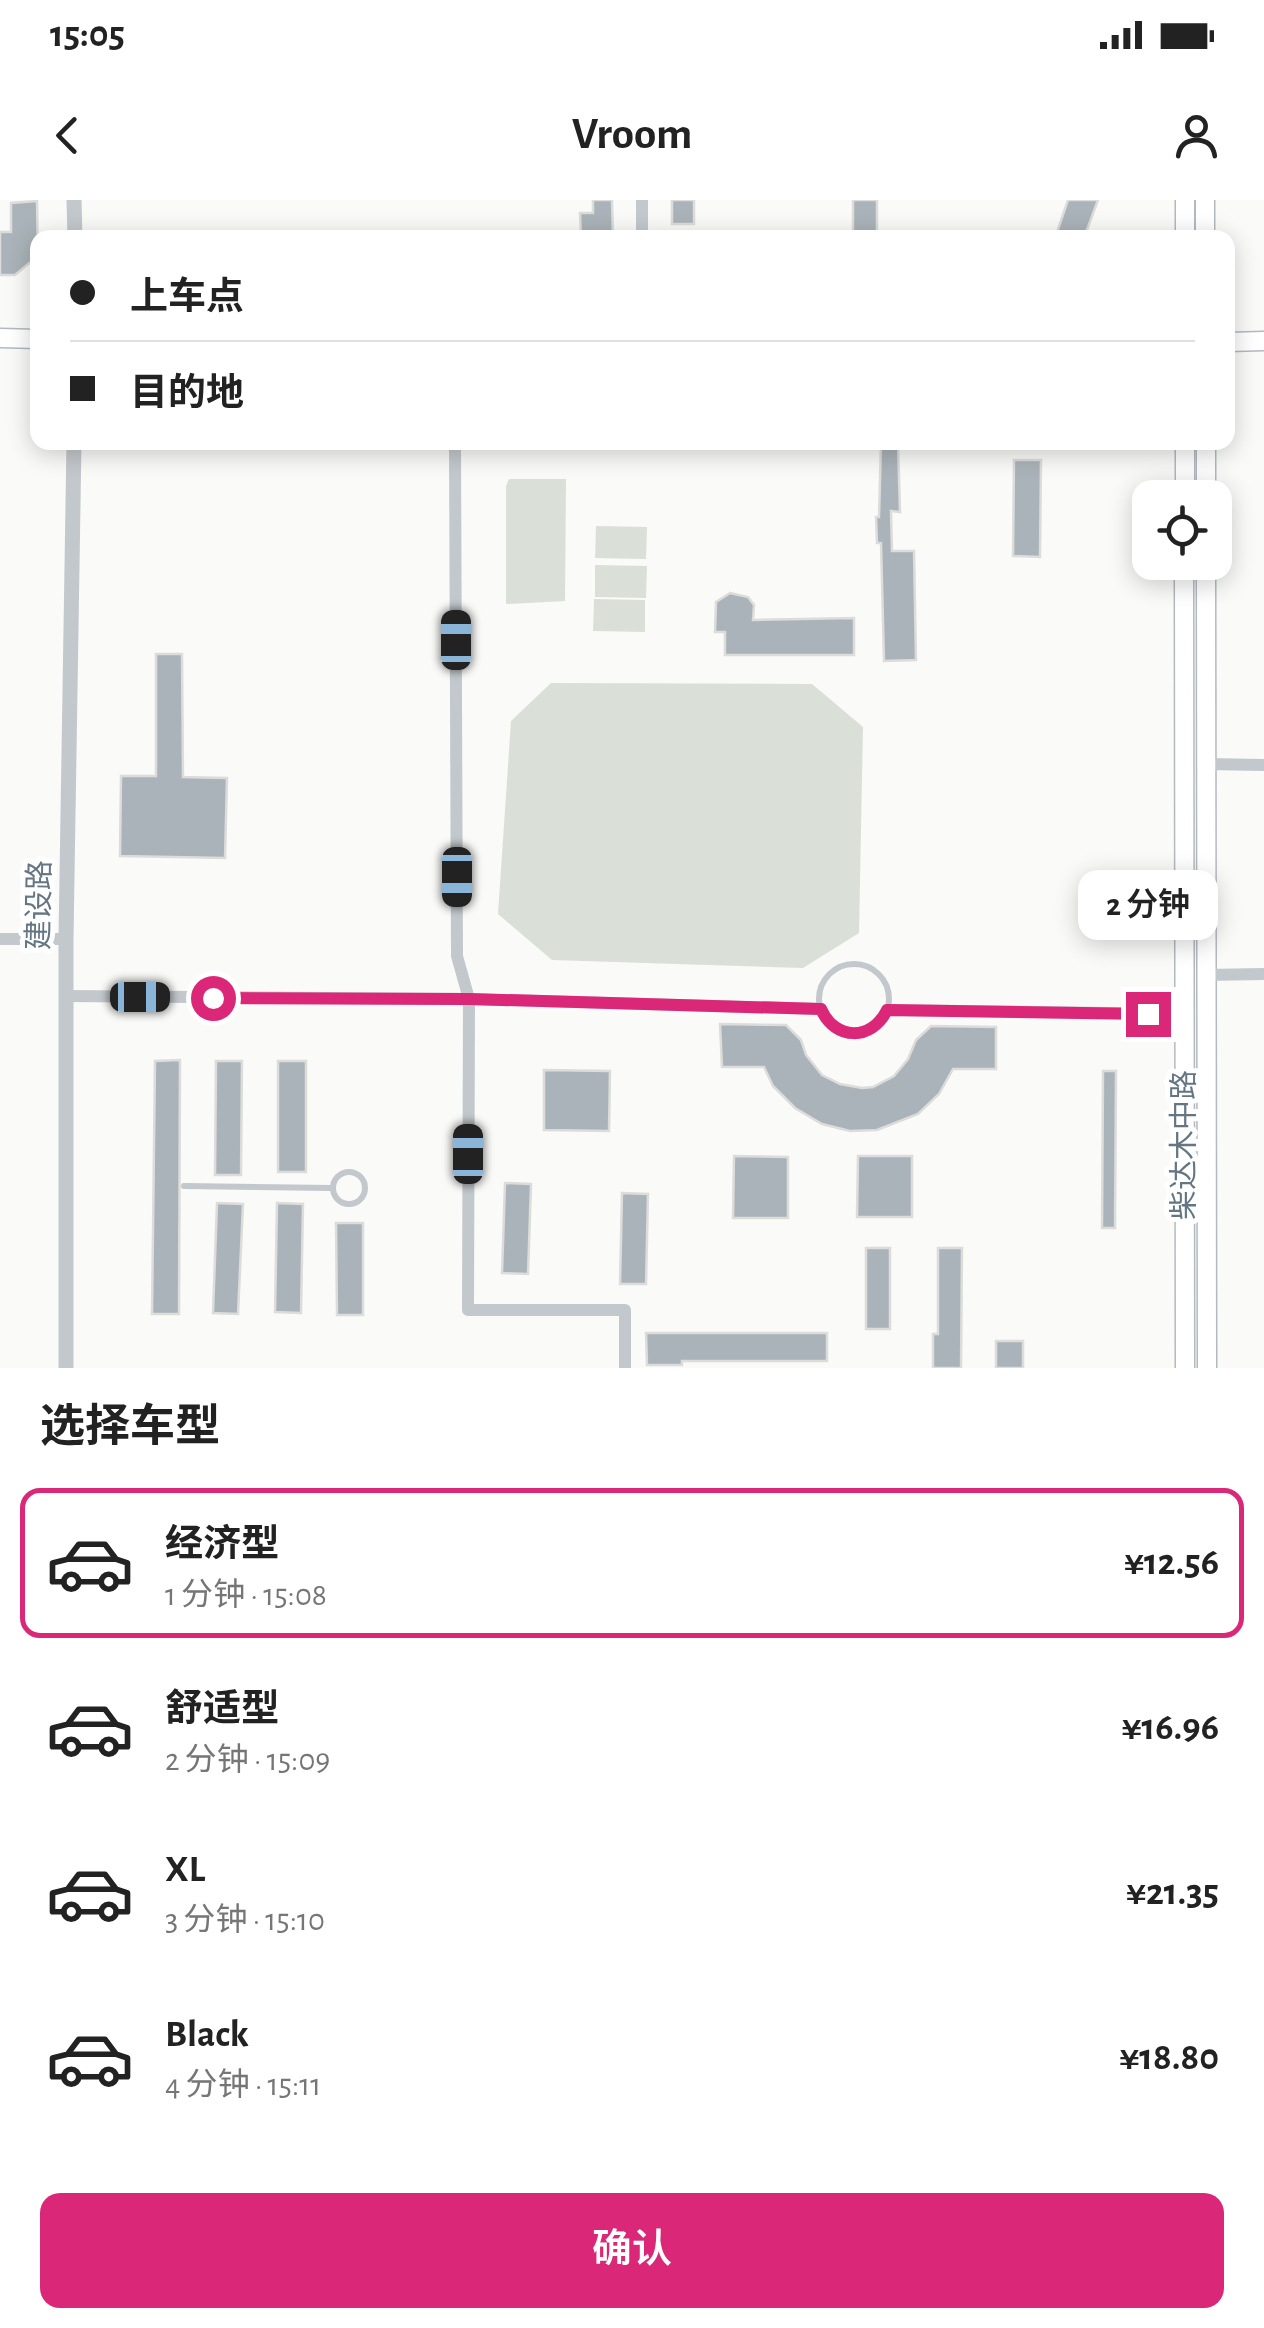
<!DOCTYPE html>
<html lang="zh">
<head>
<meta charset="utf-8">
<style>
  body { margin:0; font-family:"Alegreya Sans","Noto Sans SC",sans-serif; background:#f2f2f2; color:#222; height:100vh; display:flex; flex-direction:column; font-size:38px; white-space:nowrap }
  * { box-sizing:border-box; margin:0 }
  p { font-size:32px; color:#767676 }
  .icon { flex:none; width:55px; height:55px; fill:none; stroke:currentColor; stroke-width:2; stroke-linecap:round; stroke-linejoin:round }
  .map { position:relative; height:1168px; overflow:hidden }
  .side { display:flex; flex-direction:column; background:#fff; flex:1 }
  .side>* { flex:none }
  .banner { position:absolute; left:30px; top:30px; width:1205px; height:220px; border-radius:20px; box-shadow:0 5px 25px #0003; display:grid; align-content:center; height:220px; padding:0 40px; background:#fff }
  .controls { position:absolute; left:1132px; top:280px; display:grid; gap:20px }
  .controls a { display:grid; place-items:center; width:100px; height:100px; border-radius:20px; background:#fff; box-shadow:0 5px 25px #0003; font-size:50px }
  .end { position:absolute; width:45px; height:45px; margin:-22px; border:12px solid #db2777; background:#fff; box-shadow:0 0 0 5px #fff }
  .from { border-radius:50% }
  .bubble { position:absolute; height:70px; border-radius:20px; background:#fff; box-shadow:0 5px 25px #0003; font-size:32px; font-weight:600; line-height:70px; text-align:center }
  .car { position:absolute; width:30px; height:60px; margin:-30px -15px; border-radius:12px; box-shadow:0 0 8px 2px #0007; background:linear-gradient(#222 24%,#8ab4d8 0 40%,#222 0 76%,#8ab4d8 0 86%,#222 0) }
  .banner b { display:flex; align-items:center; gap:35px; height:95px; font-size:38px }
  .banner b+b { border-top:2px solid #e0e0e0 }
  .banner i { width:25px; height:25px; background:#222 }
  ul { padding:0; list-style:none }
  li { display:flex; align-items:center; gap:30px; height:150px; margin:0 20px 15px; padding:0 20px; border:5px solid transparent; border-radius:20px }
  li div { flex:1 }
  li b { display:block; font-size:38px }
  li em { font-style:normal; font-weight:600 }
  li.selected { border-color:#db2777 }
  li>.icon { width:90px; height:90px; stroke-width:1.5 }
  h2 { padding:0 40px; font-size:45px; line-height:120px }
  .primary-button { display:flex; gap:20px; margin-top:auto; padding:20px 40px }
  .primary-button a { flex:1; height:115px; border-radius:20px; background:#db2777; color:#fff; font-size:40px; font-weight:600; line-height:115px; text-align:center }
  .status { display:flex; justify-content:space-between; align-items:center; height:70px; padding:0 50px; background:#fff; direction:ltr }
  .status svg { height:28px; fill:currentColor }
  header { display:flex; justify-content:space-between; align-items:center; height:130px; padding:0 40px; background:#fff; font-size:45px; font-weight:600 }
  .map>svg:first-child { display:block }
  .green { fill:#dadfd7 }
  .building { fill:#aab3b9; stroke:#dcdcda; stroke-width:2.5 }
  .lines { fill:none; stroke-linecap:round; stroke-linejoin:round }
  .secondary-casing { stroke:#b3babf; stroke-width:21 }
  .service { stroke:#c3c8cc; stroke-width:6 }
  .minor { stroke:#c3c8cc; stroke-width:12 }
  .tertiary { stroke:#c3c8cc; stroke-width:15 }
  .secondary { stroke:#fff; stroke-width:18 }
  .route { stroke:#db2777; stroke-width:12 }
  .labels { text-anchor:middle; stroke-width:10; stroke-linejoin:round; paint-order:stroke }
  .street-label { font-size:30px; fill:#657683; stroke:#fff }
</style>
</head>
<body>
<div class="status"><b>15:05</b><svg viewBox="0 0 49 12"><path d="M0 12V9h3v3zM5 12V6h3v6zM10 12V3h3v9zM15 12V0h3v12zM26 1h20v11H26zM47 4h2v5h-2z"/></svg></div>
<header><svg class="icon" aria-label="back" viewBox="0 0 24 24"><path d="M15 5l-7 7 7 7"/></svg>Vroom<svg class="icon" aria-label="person" viewBox="0 0 24 24"><circle cx="12" cy="8" r="4"/><path d="M4 21q1-7 8-7t8 7"/></svg></header>
<div class="map">
<svg width="1264" height="1168" viewBox="0 0 1264 1168">
  <rect width="100%" height="100%" fill="#fafaf8"/>
  <g class="green">
    <path d="M509 279H566L565 401 506 404V286Z"/>
    <path d="M596 326 647 327 646 359 595 358Z"/>
    <path d="M595 365 647 366 646 398 595 397Z"/>
    <path d="M594 399 645 400V432L593 431Z"/>
    <path d="M551 483 812 484 863 527 859 733 803 768 552 760 498 714 511 521Z"/>
  </g>
  <g class="building">
    <path d="M593 0H612L613 38H581L580 13H593Z"/>
    <rect x="672" y="0" width="22" height="24"/>
    <rect x="853" y="0" width="24" height="36"/>
    <path d="M1068 0H1098L1084 38H1055Z"/>
    <path d="M37 1 38 56 15 75H0V32H11V3Z"/>
    <path d="M881 242H898L900 312 891 311 892 351H914L916 460 884 461 881 343H877L876 317H879Z"/>
    <path d="M1014 260H1041L1040 357 1013 356Z"/>
    <path d="M730 393 748 397 754 405 753 420 854 418V455H725V432H715L716 402Z"/>
    <path d="M156 454H182L183 577 227 578 225 658 120 656 121 576H156Z"/>
    <path d="M720 824 786 825 801 840 806 855 822 875 840 884 862 888 873 887 894 876 908 859 916 840 931 826 996 827V869H953L939 894 918 914 877 930 850 931 822 924 795 908 773 886 764 867H722Z"/>
    <path d="M180 860 179 1114H152L155 861Z"/>
    <path d="M216 861H242L241 975H215Z"/>
    <rect x="278" y="861" width="28" height="111"/>
    <path d="M544 870 610 871 609 931 544 930Z"/>
    <path d="M1103 871H1116L1115 1028H1102Z"/>
    <path d="M734 956 788 957V1018H733Z"/>
    <path d="M858 956H912V1017H857Z"/>
    <path d="M505 983 531 984 528 1074 502 1073Z"/>
    <path d="M622 993 648 994 646 1084H620Z"/>
    <path d="M217 1003 243 1004 238 1114 213 1113Z"/>
    <path d="M277 1003 303 1004 301 1113 275 1112Z"/>
    <path d="M336 1023H363V1115H337Z"/>
    <rect x="866" y="1048" width="24" height="81"/>
    <path d="M938 1048H962L961 1168H933V1134H938Z"/>
    <path d="M646 1133H827V1161H682V1165H647Z"/>
    <rect x="996" y="1141" width="27" height="27"/>
  </g>
  <g class="lines">
    <g class="secondary-casing">
      <g id="secondary">
        <path d="M1205 0V38"/>
        <path d="M1185 38V0"/>
        <path d="M0 138 38 139"/>
        <path d="M1228 142 1264 141"/>
        <path d="M1206 242V298"/>
        <path d="M1185 298V242"/>
        <path d="M1184 362 1185 1168"/>
        <path d="M1206 362 1207 1168"/>
      </g>
    </g>
    <g class="service">
      <circle cx="854" cy="799" r="35"/>
      <circle cx="349" cy="988" r="16"/>
      <path d="M184 986 332 988"/>
    </g>
    <g class="minor">
      <path d="M642 38V0"/>
      <path d="M455 242 457 756 469 799 468 1110H625V1168"/>
      <path d="M1206 564 1264 565"/>
      <path d="M0 739H66"/>
      <path d="M1206 775 1264 774"/>
      <path d="M66 796 469 799 821 809"/>
      <path d="M887 810 1184 814"/>
    </g>
    <g class="tertiary">
      <path d="M74 0 75 38"/>
      <path d="M66 1168V739L74 242"/>
    </g>
    <use href="#secondary" class="secondary"/>
  </g>
  <g class="lines">
    <path class="route" d="M213 798 469 799 821 809C835 841 872 841 887 810L1148 814"/>
  </g>
  <g class="labels">
    <g class="street-label">
      <text transform="translate(39 705) rotate(-89)" y="10">建设路</text>
      <text transform="translate(1184 945) rotate(-90)" y="10">柴达木中路</text>
    </g>
  </g>
</svg>
<div class="controls">
<a><svg class="icon" aria-label="locate" viewBox="0 0 24 24"><circle cx="12" cy="12" r="6"/><path d="M12 2v4M12 18v4M2 12h4M18 12h4"/></svg></a>
</div>
<i class="end from" style="left:213px;top:798px"></i>
<i class="end" style="left:1148px;top:814px"></i>
<div class="bubble" style="left:1078px;top:670px;width:140px">2 分钟</div>
<i class="car" style="left:456px;top:440px;rotate:0deg"></i>
<i class="car" style="left:457px;top:677px;rotate:180deg"></i>
<i class="car" style="left:140px;top:797px;rotate:90deg"></i>
<i class="car" style="left:468px;top:954px;rotate:0deg"></i>
<div class="banner">
<b><i class="from"></i>上车点</b>
<b><i></i>目的地</b>
</div>
</div>
<section class="side">
<h2>选择车型</h2>
<ul>
<li class="selected"><svg class="icon" aria-label="car" viewBox="0 0 24 24"><path d="M5 17H2v-5l4-1 3-4h7l3 4 3 1v5h-3M9 17h6M6 11h13"/><circle cx="7" cy="17" r="2"/><circle cx="17" cy="17" r="2"/></svg><div><b>经济型</b><p>1 分钟 · 15:08</p></div><em>¥12.56</em></li>
<li><svg class="icon" aria-label="car" viewBox="0 0 24 24"><path d="M5 17H2v-5l4-1 3-4h7l3 4 3 1v5h-3M9 17h6M6 11h13"/><circle cx="7" cy="17" r="2"/><circle cx="17" cy="17" r="2"/></svg><div><b>舒适型</b><p>2 分钟 · 15:09</p></div><em>¥16.96</em></li>
<li><svg class="icon" aria-label="car" viewBox="0 0 24 24"><path d="M5 17H2v-5l4-1 3-4h7l3 4 3 1v5h-3M9 17h6M6 11h13"/><circle cx="7" cy="17" r="2"/><circle cx="17" cy="17" r="2"/></svg><div><b>XL</b><p>3 分钟 · 15:10</p></div><em>¥21.35</em></li>
<li><svg class="icon" aria-label="car" viewBox="0 0 24 24"><path d="M5 17H2v-5l4-1 3-4h7l3 4 3 1v5h-3M9 17h6M6 11h13"/><circle cx="7" cy="17" r="2"/><circle cx="17" cy="17" r="2"/></svg><div><b>Black</b><p>4 分钟 · 15:11</p></div><em>¥18.80</em></li>
</ul>
<div class="primary-button"><a>确认</a></div>
</section>
</body>
</html>
